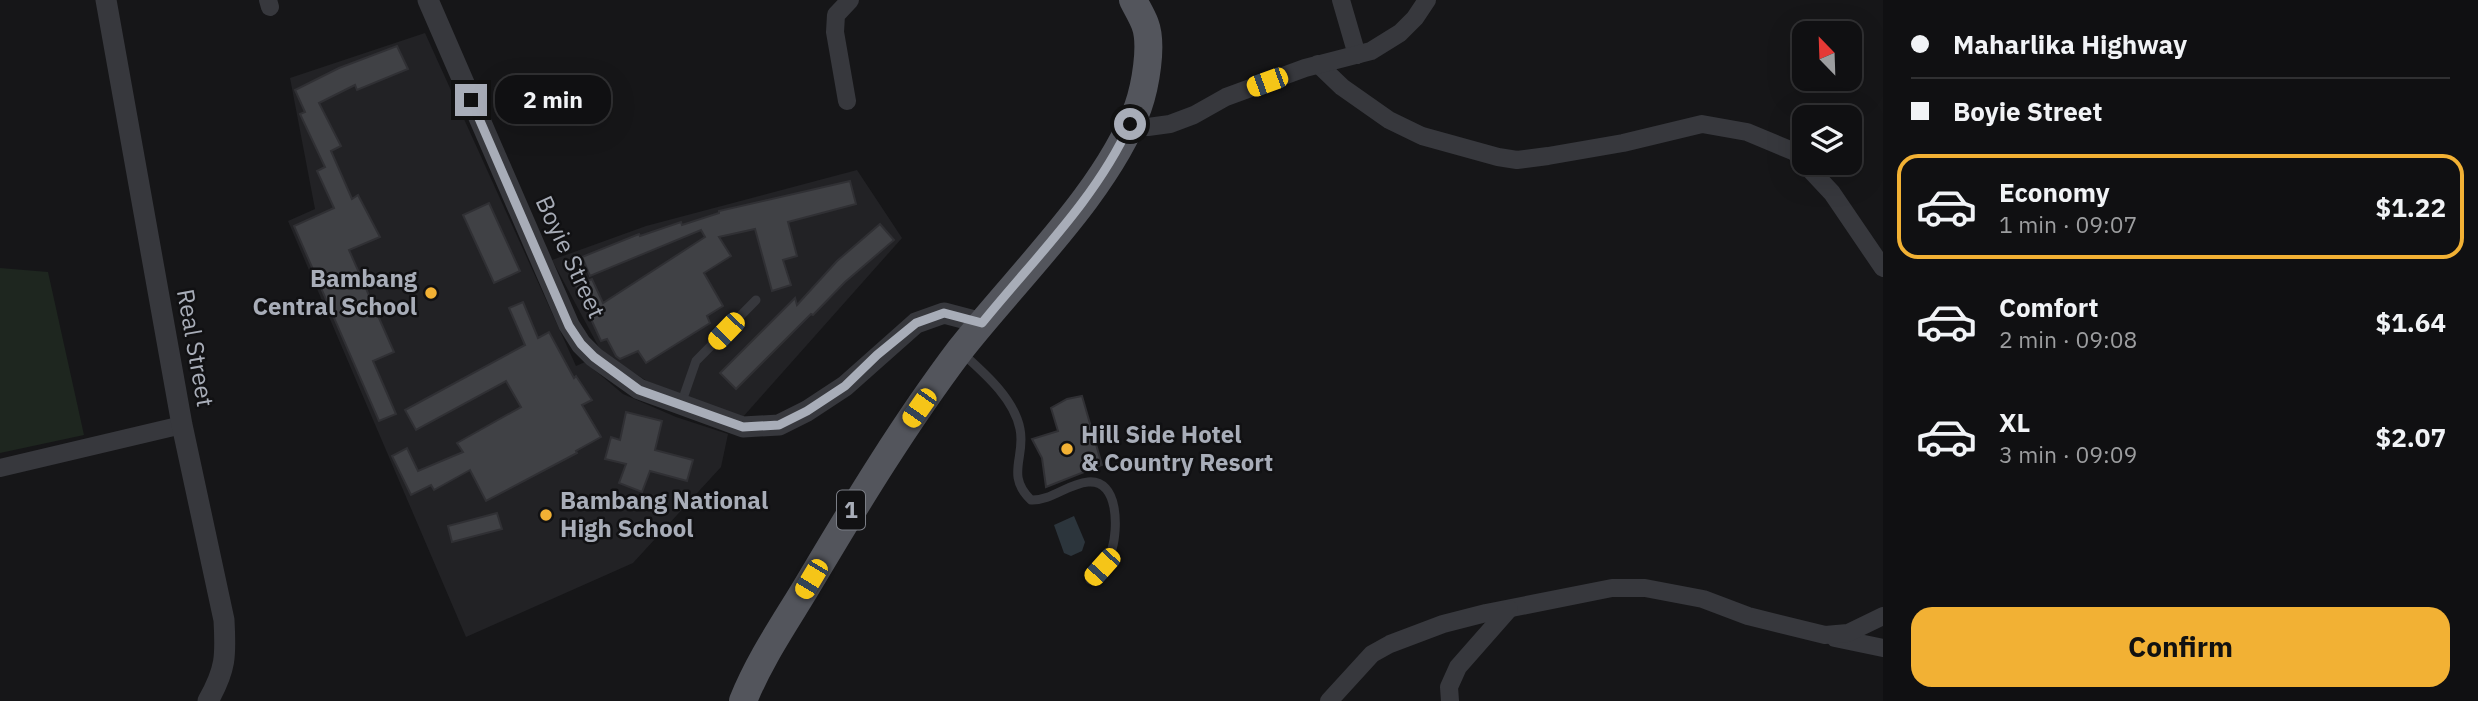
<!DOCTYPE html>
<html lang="en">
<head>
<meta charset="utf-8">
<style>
  body { margin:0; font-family:"IBM Plex Sans",sans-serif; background:#1e1e20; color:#f1f3f6; height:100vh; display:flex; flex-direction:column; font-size:26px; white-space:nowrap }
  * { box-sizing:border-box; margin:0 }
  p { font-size:23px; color:#9c9d9f }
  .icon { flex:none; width:38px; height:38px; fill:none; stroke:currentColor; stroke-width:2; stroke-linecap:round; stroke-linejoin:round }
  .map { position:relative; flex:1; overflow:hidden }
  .details { display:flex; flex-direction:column; background:#101012; width:595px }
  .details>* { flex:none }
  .hud { display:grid; align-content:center; height:154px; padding:0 28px; background:#101012 }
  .needle { width:46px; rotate:337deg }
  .tools { position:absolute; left:1792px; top:21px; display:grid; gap:14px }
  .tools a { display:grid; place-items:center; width:70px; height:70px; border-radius:14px; background:#101012; box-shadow:0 7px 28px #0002,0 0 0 2px #303032; font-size:35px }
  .end { position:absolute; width:32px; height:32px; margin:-16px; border:9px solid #a8adb8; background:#111; box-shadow:0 0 0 4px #111 }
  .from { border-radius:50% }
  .bubble { position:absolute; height:49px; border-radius:21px; background:#101012; box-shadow:0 7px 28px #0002,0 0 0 2px #303032; font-size:23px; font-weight:800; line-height:49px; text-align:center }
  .car { position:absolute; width:21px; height:42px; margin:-21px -10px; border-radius:9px; box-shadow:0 0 5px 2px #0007; background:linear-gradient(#f5c518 24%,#345 0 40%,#f5c518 0 76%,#345 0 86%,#f5c518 0) }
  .hud b { display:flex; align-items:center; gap:24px; height:66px; font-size:26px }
  .hud b+b { border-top:2px solid #303032 }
  .hud i { width:18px; height:18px; background:#f1f3f6 }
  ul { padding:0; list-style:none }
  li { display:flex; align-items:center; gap:21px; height:105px; margin:0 14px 10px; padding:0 14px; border:4px solid transparent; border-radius:21px }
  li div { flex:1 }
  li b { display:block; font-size:26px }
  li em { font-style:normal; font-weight:800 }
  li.on { border-color:#f2b134 }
  li>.icon { width:63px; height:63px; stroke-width:1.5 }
  .primary-button { display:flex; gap:14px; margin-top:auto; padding:14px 28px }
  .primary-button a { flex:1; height:80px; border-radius:21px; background:#f2b134; color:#111; font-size:28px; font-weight:800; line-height:80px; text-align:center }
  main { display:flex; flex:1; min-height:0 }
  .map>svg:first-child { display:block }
  .built { fill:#222225 }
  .green { fill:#1e261f }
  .water { fill:#2c353c }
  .building { fill:#404145; stroke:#303034; stroke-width:2 }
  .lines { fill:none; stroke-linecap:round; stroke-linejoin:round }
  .service { stroke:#37383d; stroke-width:9 }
  .minor { stroke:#37383d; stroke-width:18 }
  .tertiary { stroke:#37383d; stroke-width:21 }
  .primary { stroke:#53555c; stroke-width:28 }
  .route { stroke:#a8adb8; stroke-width:9 }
  .poi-dot { fill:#f2b134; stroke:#111113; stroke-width:2.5 }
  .labels { text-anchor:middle; stroke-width:5; stroke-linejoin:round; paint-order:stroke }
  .shield { fill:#111113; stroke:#7b7e86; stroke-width:2 }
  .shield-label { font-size:23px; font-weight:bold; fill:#a8adb8 }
  .street-label { font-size:24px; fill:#a8adb8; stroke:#111113 }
  .poi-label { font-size:24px; font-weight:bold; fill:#a8adb8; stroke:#111113; text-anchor:start }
</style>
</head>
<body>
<main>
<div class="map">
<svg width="1883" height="701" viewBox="0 0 1883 701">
  <rect width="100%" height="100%" fill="#161618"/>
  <g class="built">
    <path d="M425 33 576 366 585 362 623 394 676 417 728 434 721 467 633 563 466 637 288 221 315 209 290 78Z"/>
    <path d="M857 170 902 238 742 418 647 381 602 353 552 260 646 226Z"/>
  </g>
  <path class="green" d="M0 268 48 272 84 435 0 453Z"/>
  <path class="water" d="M1074 516 1085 542 1082 551 1071 556 1064 553 1054 525Z"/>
  <g class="building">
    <path d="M397 46 408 69 357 90 355 85 319 103 341 146 331 151 352 199 358 195 380 237 349 250 394 352 373 361 396 414 379 421 294 226 334 208 317 171 325 167 300 114 305 112 295 90 339 68Z"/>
    <path d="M850 181 856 204 788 222 797 256 783 260 791 285 772 291 755 229 719 237 731 256 704 273 723 306 707 316 710 323 646 363 638 351 620 359 616 356 607 339 601 341 576 286 592 279 603 303 705 237 701 230 590 276 582 257 639 234 640 236 681 222 682 225 719 213V211Z"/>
    <path d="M489 203 520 271 494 283 463 215Z"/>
    <path d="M880 224 894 240 845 282 813 315 811 314 736 389 720 373 795 298 797 305 837 261Z"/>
    <path d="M523 302 538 338 549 332 574 378 576 376 592 400 582 405 601 437 576 451 577 453 486 501 470 470 434 490 431 485 411 495 392 456 407 448 418 471 463 452 457 443 521 407 506 381 416 430 405 410 525 345 509 308Z"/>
    <path d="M1082 396 1102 465 1046 487 1042 458 1032 439 1058 431 1051 408 1067 399Z"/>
    <path d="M626 412 662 421 655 450 693 460 687 481 650 471 642 492 619 483 626 464 605 459 611 437 620 440Z"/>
    <path d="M497 513 502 529 452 542 448 526Z"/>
  </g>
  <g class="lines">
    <g class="service">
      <path d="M961 352C983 372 1014 398 1020 429 1026 457 1005 475 1031 500 1051 501 1067 484 1088 482 1119 479 1118 529 1112 549 1108 561 1098 571 1090 580"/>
      <path d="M681 404 696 361 756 300"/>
    </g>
    <g class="minor">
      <path d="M268 0 270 7"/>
      <path d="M1341 0 1357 55"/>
      <path d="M1318 64 1342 87 1389 120 1422 136 1498 157 1517 160 1548 156 1623 143 1702 124 1747 132 1795 152 1804 163"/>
      <path d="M847 101 835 32 836 15 850 0"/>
      <path d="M1130 124 1148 127 1170 124 1194 115 1226 97 1305 68 1371 51 1400 33 1415 18 1427 0"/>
      <path d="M1804 163 1832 193 1883 268"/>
      <path d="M0 468 182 425"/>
      <path d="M1835 638 1883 648"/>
      <path d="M1329 701 1372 654 1390 644 1443 624 1486 613 1612 588H1645L1703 599 1748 616 1825 635 1848 633 1883 616"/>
      <path d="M1450 701 1449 687 1458 667 1509 609"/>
    </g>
    <g class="tertiary">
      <path d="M106 0 182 425 224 620C226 656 226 669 208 701"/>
      <path d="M428 0 569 325 581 344 594 357 639 389 743 427 779 425 807 411 845 386 916 323 944 313 982 323"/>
    </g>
    <path class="primary" d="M743 701C760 658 787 620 810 581 857 502 905 423 960 350 1016 278 1107 192 1138 107 1145 87 1153 45 1145 24 1142 16 1137 8 1133 0"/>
  </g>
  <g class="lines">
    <path class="route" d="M471 100 569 326 581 344 594 357 639 390 743 427 779 425 807 411 845 386 877 355 916 323 944 313 982 323C1033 260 1096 199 1130 124"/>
  </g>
  <g class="poi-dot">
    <circle cx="431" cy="293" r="7"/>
    <circle cx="1067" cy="449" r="7"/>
    <circle cx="546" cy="515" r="7"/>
  </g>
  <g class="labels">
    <rect class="shield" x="837" y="490.5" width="28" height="39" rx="5"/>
    <g class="shield-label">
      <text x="851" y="518">1</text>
    </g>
    <g class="street-label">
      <text transform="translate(570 257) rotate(65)" y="8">Boyie Street</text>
      <text transform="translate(195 348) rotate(80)" y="8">Real Street</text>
    </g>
    <g class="poi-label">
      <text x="417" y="287" text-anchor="end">Bambang<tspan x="417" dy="28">Central School</tspan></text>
      <text x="1081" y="443">Hill Side Hotel<tspan x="1081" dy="28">&amp; Country Resort</tspan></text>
      <text x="560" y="509">Bambang National<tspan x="560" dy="28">High School</tspan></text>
    </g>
  </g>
</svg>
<div class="tools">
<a><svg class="needle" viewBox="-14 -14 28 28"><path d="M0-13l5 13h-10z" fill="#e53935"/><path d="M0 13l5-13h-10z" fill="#9c9d9f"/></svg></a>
<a><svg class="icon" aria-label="layers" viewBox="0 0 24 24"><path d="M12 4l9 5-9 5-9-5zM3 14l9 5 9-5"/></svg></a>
</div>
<i class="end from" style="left:1130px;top:124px"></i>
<i class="end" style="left:471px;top:100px"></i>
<div class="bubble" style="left:495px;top:75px;width:116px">2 min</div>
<i class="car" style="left:1267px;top:82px;rotate:250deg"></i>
<i class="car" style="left:726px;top:331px;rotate:224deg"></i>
<i class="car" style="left:919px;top:408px;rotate:215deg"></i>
<i class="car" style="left:1102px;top:567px;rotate:222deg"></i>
<i class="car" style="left:811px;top:579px;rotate:211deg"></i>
</div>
<section class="details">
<div class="hud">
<b><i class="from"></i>Maharlika Highway</b>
<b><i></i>Boyie Street</b>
</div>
<ul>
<li class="on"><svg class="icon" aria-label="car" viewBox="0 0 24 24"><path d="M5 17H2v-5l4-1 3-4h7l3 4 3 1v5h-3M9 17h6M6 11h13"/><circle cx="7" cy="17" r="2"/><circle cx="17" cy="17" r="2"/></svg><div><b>Economy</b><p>1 min · 09:07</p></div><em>$1.22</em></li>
<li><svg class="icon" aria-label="car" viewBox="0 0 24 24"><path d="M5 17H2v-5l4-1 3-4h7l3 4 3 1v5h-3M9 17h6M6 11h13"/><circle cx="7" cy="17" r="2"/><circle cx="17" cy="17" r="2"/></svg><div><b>Comfort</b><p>2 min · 09:08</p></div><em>$1.64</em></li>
<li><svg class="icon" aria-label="car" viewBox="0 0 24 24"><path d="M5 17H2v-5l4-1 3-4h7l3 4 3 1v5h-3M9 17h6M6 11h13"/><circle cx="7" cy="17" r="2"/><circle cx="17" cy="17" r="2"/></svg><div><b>XL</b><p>3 min · 09:09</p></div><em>$2.07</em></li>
</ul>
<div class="primary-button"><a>Confirm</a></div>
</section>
</main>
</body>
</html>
